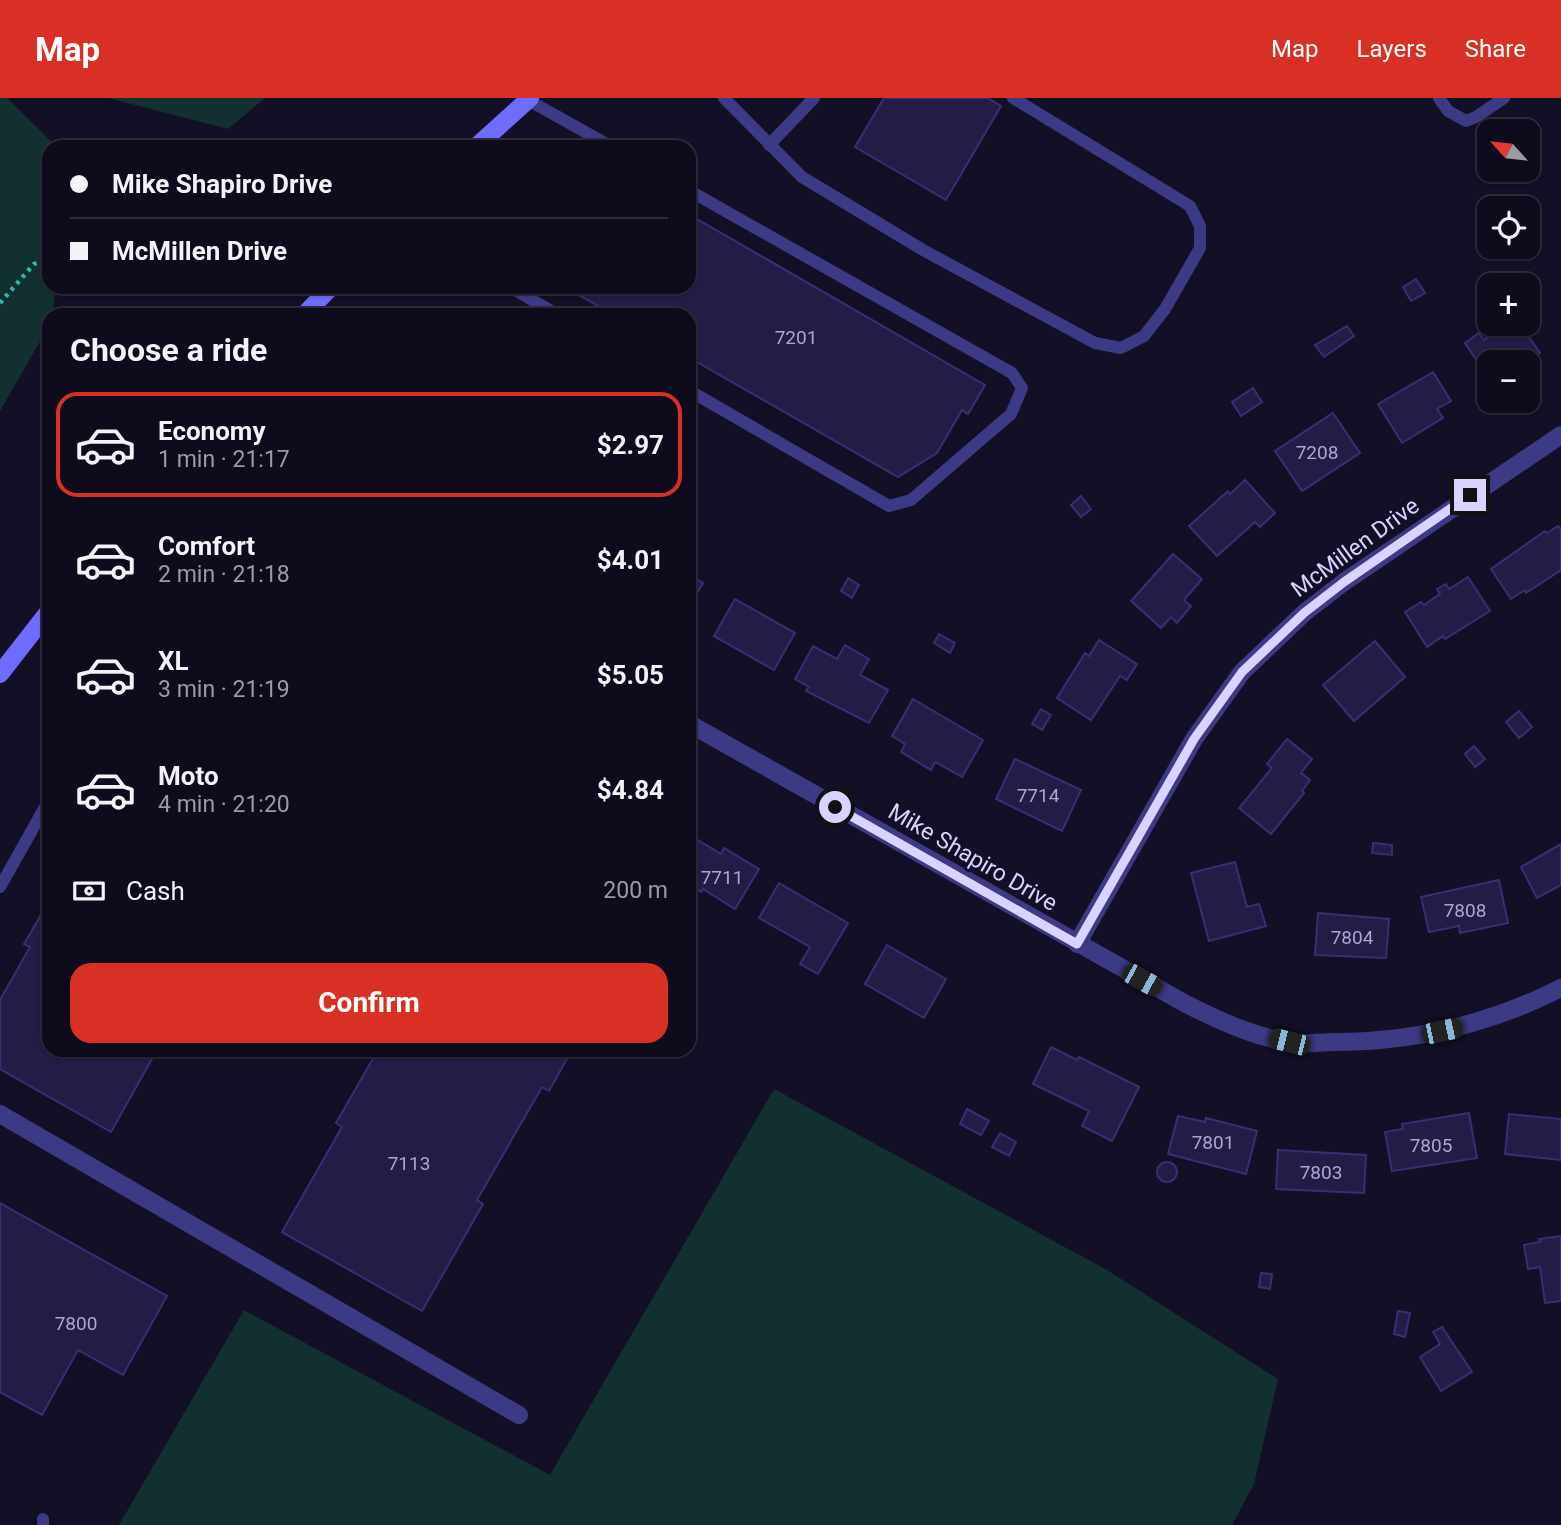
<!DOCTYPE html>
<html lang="en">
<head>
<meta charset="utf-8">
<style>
  body { margin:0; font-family:Roboto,sans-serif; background:#1c1929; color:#f1f3f6; height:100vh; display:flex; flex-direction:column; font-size:26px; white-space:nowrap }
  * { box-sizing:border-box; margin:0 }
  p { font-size:23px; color:#9b9ba3 }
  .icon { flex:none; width:38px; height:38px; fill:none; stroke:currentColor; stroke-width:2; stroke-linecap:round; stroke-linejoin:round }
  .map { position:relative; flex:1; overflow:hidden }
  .drawer { position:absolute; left:42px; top:210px; width:654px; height:749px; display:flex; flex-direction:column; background:#0e0b1c; border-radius:21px; box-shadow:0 2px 5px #0004,0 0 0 2px #2e2b3b }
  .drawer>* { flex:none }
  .hud { position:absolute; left:42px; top:42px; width:654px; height:154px; border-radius:21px; box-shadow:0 2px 5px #0004,0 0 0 2px #2e2b3b; display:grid; align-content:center; height:154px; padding:0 28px; background:#0e0b1c }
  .needle { width:46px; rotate:297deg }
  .tools { position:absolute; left:1477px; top:21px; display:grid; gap:14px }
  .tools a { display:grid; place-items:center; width:63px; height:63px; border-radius:14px; background:#0e0b1c; box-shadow:0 2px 5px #0004,0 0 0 2px #2e2b3b; font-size:35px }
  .end { position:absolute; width:32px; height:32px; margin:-16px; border:9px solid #d9d4ff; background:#111; box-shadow:0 0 0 4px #111 }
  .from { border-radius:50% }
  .car { position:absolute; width:21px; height:42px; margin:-21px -10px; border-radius:9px; box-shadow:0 0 5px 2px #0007; background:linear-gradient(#222 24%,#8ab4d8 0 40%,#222 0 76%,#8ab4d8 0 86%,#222 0) }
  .hud b { display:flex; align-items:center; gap:24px; height:66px; font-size:26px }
  .hud b+b { border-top:2px solid #2e2b3b }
  .hud i { width:18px; height:18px; background:#f1f3f6 }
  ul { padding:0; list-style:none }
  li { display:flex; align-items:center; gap:21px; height:105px; margin:0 14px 10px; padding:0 14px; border:4px solid transparent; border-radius:21px }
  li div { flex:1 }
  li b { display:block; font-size:26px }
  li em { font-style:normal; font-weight:700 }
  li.on { border-color:#d93025 }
  li>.icon { width:63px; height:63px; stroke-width:1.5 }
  h2 { padding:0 28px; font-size:32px; line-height:84px }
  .pay { display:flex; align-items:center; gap:18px; height:77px; padding:0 28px; font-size:26px }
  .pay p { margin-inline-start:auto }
  .primary-button { display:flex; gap:14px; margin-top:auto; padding:14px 28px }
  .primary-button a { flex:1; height:80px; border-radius:21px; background:#d93025; color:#fff; font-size:28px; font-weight:700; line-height:80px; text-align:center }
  header { display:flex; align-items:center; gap:42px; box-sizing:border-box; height:98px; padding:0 35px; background:#d93025; color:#fff }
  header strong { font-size:33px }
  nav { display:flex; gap:38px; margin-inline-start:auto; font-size:24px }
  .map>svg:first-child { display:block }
  .green { fill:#12302f }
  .building { fill:#241b47; stroke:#3b2d73; stroke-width:2 }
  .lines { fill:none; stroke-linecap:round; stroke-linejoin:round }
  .path { stroke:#2fb8b0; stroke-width:4.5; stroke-dasharray:3.5 5; stroke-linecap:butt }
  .lane { stroke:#3d3a85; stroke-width:12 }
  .street { stroke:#3d3a85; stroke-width:18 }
  .secondary { stroke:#6f6bff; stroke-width:18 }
  .route { stroke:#d9d4ff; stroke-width:9 }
  .labels { text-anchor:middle; stroke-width:6; stroke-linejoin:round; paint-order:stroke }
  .number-label { font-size:19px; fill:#aca6d1 }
  .street-label { font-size:23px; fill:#d9d4ff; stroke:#130f26 }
</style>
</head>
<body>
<header>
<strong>Map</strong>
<nav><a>Map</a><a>Layers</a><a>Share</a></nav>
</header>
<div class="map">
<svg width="1561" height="1427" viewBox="0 0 1561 1427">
  <rect width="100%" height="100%" fill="#130f26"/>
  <g class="green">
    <path d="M0 0H7L57 49H49V189H56L52 217H49V228L0 313Z"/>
    <path d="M108 0H265L228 31Z"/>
    <path d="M774 991 1107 1172 1278 1281 1254 1386 1232 1427H119L244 1212 550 1377Z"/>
  </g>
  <g class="building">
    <path d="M884 0H988L1001 8 946 102 855 49Z"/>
    <path d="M690 117 985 287 968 316 962 312 937 355 898 379 690 260V217H614L565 189H690Z"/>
    <path d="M1416 181 1425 195 1411 203 1403 189Z"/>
    <path d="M1507 226H1520L1540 255 1526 264H1489V281L1465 245 1479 235 1484 242Z"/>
    <path d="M1347 228 1354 238 1324 259 1315 247Z"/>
    <path d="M1433 274 1451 303 1437 311 1443 320 1402 345 1378 306Z"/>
    <path d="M1253 290 1262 304 1241 318 1232 304Z"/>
    <path d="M1333 315 1360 355 1302 393 1275 353Z"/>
    <path d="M1245 382 1275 415 1260 429 1255 424 1217 458 1189 428 1228 393 1230 396Z"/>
    <path d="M1081 398 1091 411 1081 419 1071 407Z"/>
    <path d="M1558 428 1561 431V472L1526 495 1525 492 1511 501 1491 471 1545 433 1547 435Z"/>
    <path d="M1173 456 1202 481 1184 502 1191 508 1177 525 1171 519 1161 530 1131 503Z"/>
    <path d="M690 477 703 485 690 507Z"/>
    <path d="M1468 479 1490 513 1445 541 1443 538 1427 549 1405 514 1421 504 1424 507 1440 496 1437 491 1446 486 1449 491Z"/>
    <path d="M848 480 859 487 852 500 841 493Z"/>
    <path d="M735 501 795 535 774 572 714 538Z"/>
    <path d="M939 536 955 545 950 555 934 545Z"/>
    <path d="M1099 542 1137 566 1127 582 1120 578 1091 622 1057 600 1085 555 1089 558Z"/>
    <path d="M1375 543 1405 579 1354 623 1323 587Z"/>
    <path d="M845 547 869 561 860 577 888 592 869 625 806 593 809 589 795 581 813 548 837 561Z"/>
    <path d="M913 601 983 642 962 679 935 664 931 672 901 654 905 646 892 638Z"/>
    <path d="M1041 611 1051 617 1042 632 1032 626Z"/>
    <path d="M1519 613 1532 629 1519 640 1506 624Z"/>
    <path d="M1287 641 1312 661 1301 675 1310 682 1302 693 1304 695 1271 736 1239 710 1272 670 1267 666Z"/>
    <path d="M1474 648 1485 661 1475 669 1465 656Z"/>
    <path d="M1015 661 1081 692 1062 733 996 701Z"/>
    <path d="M690 737 721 756 724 750 759 771 735 811 703 791 701 794 690 787Z"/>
    <path d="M1373 745 1392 747V757L1372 755Z"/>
    <path d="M1561 746V787L1537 800 1521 769Z"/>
    <path d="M1235 764 1247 809 1259 806 1266 828 1209 843 1191 775Z"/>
    <path d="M1499 782 1508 825 1460 835 1459 828 1429 834 1421 799Z"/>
    <path d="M779 785 848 825 818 876 800 866 810 849 759 820Z"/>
    <path d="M49 803V952H157L111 1034 0 971V902L30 849 24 846Z"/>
    <path d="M1318 815 1389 821 1386 860 1315 857Z"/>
    <path d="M887 847 946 881 924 920 865 886Z"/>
    <path d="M1051 949 1077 962 1079 959 1139 989 1112 1043 1082 1028 1089 1013 1033 986Z"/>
    <path d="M378 952H572L549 993 542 989 477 1102 483 1106 422 1213 282 1134 342 1029 336 1025Z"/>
    <path d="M967 1011 989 1023 981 1037 960 1026Z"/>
    <path d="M1469 1015 1477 1060 1392 1073 1385 1034 1403 1031 1402 1026Z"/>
    <path d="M1509 1016 1561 1021V1062L1505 1056Z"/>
    <path d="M1178 1018 1205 1024 1206 1020 1257 1033 1246 1076 1168 1056Z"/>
    <path d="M1000 1035 1016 1044 1009 1058 992 1049Z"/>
    <path d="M1278 1052 1366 1057 1364 1095 1276 1091Z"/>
    <circle cx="1167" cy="1074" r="10"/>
    <path d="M0 1105 167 1198 123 1277 78 1252 42 1317 0 1294Z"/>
    <path d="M1561 1138V1203L1545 1205 1540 1169 1528 1171 1524 1147 1540 1144 1539 1141Z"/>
    <path d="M1261 1175 1272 1176 1270 1191 1259 1189Z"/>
    <path d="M1398 1213 1410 1215 1405 1239 1394 1236Z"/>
    <path d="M1442 1229 1472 1274 1441 1293 1420 1259 1440 1246 1433 1234Z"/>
  </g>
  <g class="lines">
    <path class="path" d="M0 205 34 166 49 160"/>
    <g class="lane">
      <path d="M724 0 802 79 923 152 1095 245 1121 250 1144 238 1165 211 1200 150V128L1190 108 1013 0"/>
      <path d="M1439 0 1448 13 1466 23 1476 19 1504 0"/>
      <path d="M528 2 612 49"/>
      <path d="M769 47 814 0"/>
      <path d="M690 93 1012 275 1022 290 1011 316 911 402 889 408 690 293"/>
      <path d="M510 189 558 217"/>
      <path d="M0 789 49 702"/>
      <path d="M43 1421V1427"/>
    </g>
    <g class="street">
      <path d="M690 626 1186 906C1218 922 1250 937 1286 944 1301 947 1318 944 1334 944 1413 944 1490 926 1561 890"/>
      <path d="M1077 846 1194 641 1242 574 1304 515 1344 484 1561 337"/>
      <path d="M0 1016 519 1317"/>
    </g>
    <g class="secondary">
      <path d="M476 49 530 0"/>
      <path d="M304 217 331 189"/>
      <path d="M0 576 49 513"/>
    </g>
  </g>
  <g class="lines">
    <path class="route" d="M835 709 1077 846 1194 641 1242 574 1304 515 1344 484 1470 397"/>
  </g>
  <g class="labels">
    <g class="number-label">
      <text x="796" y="246">7201</text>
      <text x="1317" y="361">7208</text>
      <text x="1038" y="704">7714</text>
      <text x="722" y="786">7711</text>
      <text x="1465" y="819">7808</text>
      <text x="1352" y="846">7804</text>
      <text x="1213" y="1051">7801</text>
      <text x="1431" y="1054">7805</text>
      <text x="409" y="1072">7113</text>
      <text x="1321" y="1081">7803</text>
      <text x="76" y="1232">7800</text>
    </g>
    <g class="street-label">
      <text transform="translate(1355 449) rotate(-36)" y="8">McMillen Drive</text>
      <text transform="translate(973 759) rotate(30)" y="8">Mike Shapiro Drive</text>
    </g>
  </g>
</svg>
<div class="tools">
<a><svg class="needle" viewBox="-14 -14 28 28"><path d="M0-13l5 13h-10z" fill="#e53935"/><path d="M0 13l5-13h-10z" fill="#9b9ba3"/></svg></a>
<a><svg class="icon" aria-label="locate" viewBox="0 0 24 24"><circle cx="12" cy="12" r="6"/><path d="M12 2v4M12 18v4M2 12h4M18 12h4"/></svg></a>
<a>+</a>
<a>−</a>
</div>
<i class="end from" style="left:835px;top:709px"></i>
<i class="end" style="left:1470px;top:397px"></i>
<i class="car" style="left:1142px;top:882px;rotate:119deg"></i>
<i class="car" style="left:1442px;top:933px;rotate:78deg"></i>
<i class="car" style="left:1289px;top:944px;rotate:284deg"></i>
<div class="hud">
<b><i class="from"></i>Mike Shapiro Drive</b>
<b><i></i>McMillen Drive</b>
</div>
<section class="drawer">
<h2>Choose a ride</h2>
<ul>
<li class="on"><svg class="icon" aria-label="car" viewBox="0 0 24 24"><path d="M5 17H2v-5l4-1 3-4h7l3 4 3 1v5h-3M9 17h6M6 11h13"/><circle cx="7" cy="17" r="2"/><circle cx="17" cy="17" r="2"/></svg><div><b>Economy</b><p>1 min · 21:17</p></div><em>$2.97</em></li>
<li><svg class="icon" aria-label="car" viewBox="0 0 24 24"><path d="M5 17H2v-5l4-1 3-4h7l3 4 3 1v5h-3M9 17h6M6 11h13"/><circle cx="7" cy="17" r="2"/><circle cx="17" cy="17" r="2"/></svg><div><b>Comfort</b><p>2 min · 21:18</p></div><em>$4.01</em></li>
<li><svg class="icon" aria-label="car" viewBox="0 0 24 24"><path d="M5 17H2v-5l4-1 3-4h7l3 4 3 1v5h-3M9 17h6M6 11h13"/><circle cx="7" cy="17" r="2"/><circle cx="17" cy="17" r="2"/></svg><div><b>XL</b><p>3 min · 21:19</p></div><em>$5.05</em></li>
<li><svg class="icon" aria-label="car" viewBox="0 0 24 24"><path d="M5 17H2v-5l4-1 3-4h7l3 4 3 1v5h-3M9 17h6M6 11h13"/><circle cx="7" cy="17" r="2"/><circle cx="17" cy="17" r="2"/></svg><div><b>Moto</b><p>4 min · 21:20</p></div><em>$4.84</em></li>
</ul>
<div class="pay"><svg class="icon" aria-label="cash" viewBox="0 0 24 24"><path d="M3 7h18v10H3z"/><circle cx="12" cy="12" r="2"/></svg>Cash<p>200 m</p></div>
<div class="primary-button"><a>Confirm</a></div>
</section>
</div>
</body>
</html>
